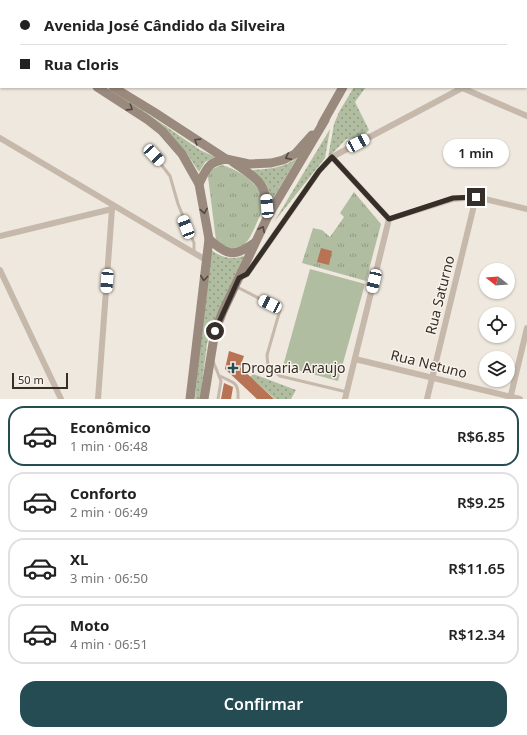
<!DOCTYPE html>
<html lang="pt">
<head>
<meta charset="utf-8">
<style>
  body { margin:0; font-family:"Noto Sans",sans-serif; background:#f6f6f6; color:#222; height:100vh; display:flex; flex-direction:column; font-size:15px; white-space:nowrap }
  * { box-sizing:border-box; margin:0 }
  p { font-size:13px; color:#767676 }
  .icon { flex:none; width:22px; height:22px; fill:none; stroke:currentColor; stroke-width:2; stroke-linecap:round; stroke-linejoin:round }
  .map { position:relative; height:399px; overflow:hidden }
  .details { display:flex; flex-direction:column; background:#fff; flex:1 }
  .details>* { flex:none }
  .hud { position:absolute; left:0px; top:0px; width:527px; height:88px; box-shadow:0 1px 3px #0004; display:grid; align-content:center; height:88px; padding:0 20px; background:#fff }
  .needle { width:26px; rotate:287deg }
  .controls { position:absolute; left:479px; top:263px; display:grid; gap:8px }
  .controls a { display:grid; place-items:center; width:36px; height:36px; border-radius:50%; background:#fff; box-shadow:0 1px 3px #0004; font-size:20px }
  .scale { position:absolute; left:12px; bottom:10px; width:56px; box-sizing:border-box; padding-left:4px; border:2px solid #352e29; border-top:0; font-size:11px; line-height:14px; white-space:nowrap; color:#352e29; -webkit-text-stroke:3px #f8f2ea; paint-order:stroke }
  .end { position:absolute; width:18px; height:18px; margin:-9px; border:5px solid #352e29; background:#fff; box-shadow:0 0 0 2px #fff }
  .from { border-radius:50% }
  .bubble { position:absolute; height:28px; border-radius:14px; background:#fff; box-shadow:0 1px 3px #0004; font-size:13px; font-weight:600; line-height:28px; text-align:center }
  .car { position:absolute; width:12px; height:24px; margin:-12px -6px; border-radius:5px; box-shadow:0 0 3px 1px #0007; background:linear-gradient(#fff 24%,#345 0 40%,#fff 0 76%,#345 0 86%,#fff 0) }
  .hud b { display:flex; align-items:center; gap:14px; height:38px; font-size:15px }
  .hud b+b { border-top:1px solid #e0e0e0 }
  .hud i { width:10px; height:10px; background:#222 }
  ul { padding:7px 0 0; list-style:none }
  li { display:flex; align-items:center; gap:12px; height:60px; margin:0 8px 6px; padding:0 12px; border:2px solid #e0e0e0; border-radius:16px }
  li div { flex:1 }
  li b { display:block; font-size:15px }
  li em { font-style:normal; font-weight:600 }
  li.on { border-color:#244c52 }
  li>.icon { width:36px; height:36px; stroke-width:1.5 }
  .cta { display:flex; gap:8px; margin-top:auto; padding:8px 20px }
  .cta a { flex:1; height:46px; border-radius:16px; background:#244c52; color:#fff; font-size:16px; font-weight:600; line-height:46px; text-align:center }
  .map>svg:first-child { display:block }
  .grass { fill:url(#grass-dots) }
  .park { fill:url(#park-tufts) }
  .pitch { fill:#b1bda0 }
  .building { fill:#b87254 }
  .lines { fill:none; stroke-linecap:round; stroke-linejoin:round }
  .lane { stroke:#c6b9ab; stroke-width:3 }
  .street { stroke:#c6b9ab; stroke-width:6 }
  .secondary { stroke:#9a897d; stroke-width:9 }
  .oneway { stroke:#534942 }
  .route { stroke:#352e29; stroke-width:5 }
  .poi-dot { fill:#244c52; stroke:#f8f2ea; stroke-width:1.5 }
  .labels { text-anchor:middle; stroke-width:3; stroke-linejoin:round; paint-order:stroke }
  .street-label { font-size:14px; fill:#352e29; stroke:#f8f2ea }
  .poi-label { font-size:14px; fill:#352e29; stroke:#f8f2ea; text-anchor:start }
</style>
</head>
<body>
<div class="map">
<svg width="527" height="399" viewBox="0 0 527 399">
  <defs>
    <pattern id="grass-dots" width="8" height="8" patternUnits="userSpaceOnUse"><rect width="8" height="8" fill="#b1bda0"/><path d="M2 2h.1M6 6h.1" fill="none" stroke="#919a82" stroke-width="1.8" stroke-linecap="round"/></pattern>
    <pattern id="park-tufts" width="24" height="20" patternUnits="userSpaceOnUse"><rect width="24" height="20" fill="#b1bda0"/><path d="M3 7l-1-3M5 7V3M7 7l1-3M15 17l-1-3M17 17v-4M19 17l1-3" fill="none" stroke="#919a82"/></pattern>
  </defs>
  <rect width="100%" height="100%" fill="#efe8de"/>
  <g class="grass">
    <path d="M104 87 138 107 200 150 215 157 205 162 199 172 186 152 166 130Z"/>
    <path d="M354 87H366L355 102 369 130 359 138 346 139 328 158 334 124 339 112Z"/>
    <path d="M330 129 325 158 274 222Z"/>
    <path d="M297 158 272 200 266 184 252 170C268 169 284 168 297 158Z"/>
    <path d="M211 250C222 258 232 260 244 256L211 328 207 344 200 399H195L200 341Z"/>
    <path d="M253 374 296 390 291 399H275L250 377Z"/>
  </g>
  <g class="park">
    <path d="M222 165C239 170 262 184 263 203 263 212 258 219 255 227 247 244 245 248 225 249L216 240 208 177 210 170Z"/>
    <path d="M354 192 381 224 366 281 302 263 313 228 322 230 330 237 344 217 340 213Z"/>
  </g>
  <path class="pitch" d="M310 269 365 284 338 381 283 366Z"/>
  <g class="building">
    <path d="M321 248 332 251 329 265 317 262Z"/>
    <path d="M229 351 244 356 240 367 274 399H257L225 369Z"/>
    <path d="M224 383 233 387 231 399H221Z"/>
  </g>
  <g class="lines">
    <g class="lane">
      <path d="M145 149 154 155 170 176 178 204 194 243V253"/>
      <path d="M237 287 270 304 278 307 280 310 267 355 268 366 280 376 347 392"/>
      <path d="M213 361 221 381 218 399"/>
      <path d="M220 376C233 383 239 381 238 399"/>
    </g>
    <g class="street">
      <path d="M141 0 142 1"/>
      <path d="M275 1 276 0"/>
      <path d="M526 59H527"/>
      <path d="M0 72 1 71"/>
      <path d="M460 87 527 116"/>
      <path d="M0 138 206 260"/>
      <path d="M332 157 389 219"/>
      <path d="M389 219 453 199 476 197 527 209"/>
      <path d="M0 236 112 209 113 206"/>
      <path d="M0 270 61 399"/>
      <path d="M239 278 247 274 319 171 332 157 464 87"/>
      <path d="M355 359 520 399"/>
      <path d="M98 399 112 209"/>
      <path d="M345 399 389 219"/>
      <path d="M427 399 476 197"/>
      <path d="M510 399 527 328"/>
    </g>
    <g class="secondary">
      <path d="M318 0 319 1"/>
      <path d="M340 0 341 1"/>
      <path d="M393 1 394 0"/>
      <path d="M0 25 1 26"/>
      <path d="M97 87 148 120 162 131 182 154 199 184 209 239 190 399"/>
      <path d="M113 87 154 112 226 159 249 164 271 163 283 160 295 154 312 135"/>
      <path d="M322 124 343 87"/>
      <path d="M233 162C260 181 266 182 268 216"/>
      <path d="M199 184C207 168 208 162 226 159"/>
      <path d="M209 239C226 255 234 258 254 243"/>
      <path d="M204 399 215 331 223 311 268 216 325 120"/>
    </g>
  </g>
  <defs><path id="oneway-chevron" d="M-2-3.5L2.5 0L-2 3.5" fill="none" stroke-width="1.6" stroke-linecap="round" stroke-linejoin="round"/></defs>
  <g class="oneway">
    <use href="#oneway-chevron" transform="translate(130 108) rotate(33)"/>
    <use href="#oneway-chevron" transform="translate(197 141) rotate(-148)"/>
    <use href="#oneway-chevron" transform="translate(288 157) rotate(154)"/>
    <use href="#oneway-chevron" transform="translate(204 211) rotate(80)"/>
    <use href="#oneway-chevron" transform="translate(262 229) rotate(-63)"/>
    <use href="#oneway-chevron" transform="translate(204 278) rotate(97)"/>
  </g>
  <g class="lines">
    <path class="route" d="M215 331 239 278 247 274 319 171 332 157 389 219 453 198 476 197"/>
  </g>
  <path class="poi-dot" d="M231 362h4v4h4v4h-4v4h-4v-4h-4v-4h4z"/>
  <g class="labels">
    <g class="street-label">
      <text transform="translate(440 295) rotate(-76)" y="5">Rua Saturno</text>
      <text transform="translate(429 364) rotate(14)" y="5">Rua Netuno</text>
    </g>
    <g class="poi-label">
      <text x="241" y="373">Drogaria Araujo</text>
    </g>
  </g>
</svg>
<div class="controls">
<a><svg class="needle" viewBox="-14 -14 28 28"><path d="M0-13l5 13h-10z" fill="#e53935"/><path d="M0 13l5-13h-10z" fill="#767676"/></svg></a>
<a><svg class="icon" aria-label="locate" viewBox="0 0 24 24"><circle cx="12" cy="12" r="6"/><path d="M12 2v4M12 18v4M2 12h4M18 12h4"/></svg></a>
<a><svg class="icon" aria-label="layers" viewBox="0 0 24 24"><path d="M12 4l9 5-9 5-9-5zM3 14l9 5 9-5"/></svg></a>
</div>
<div class="scale">50 m</div>
<i class="end from" style="left:215px;top:331px"></i>
<i class="end" style="left:476px;top:197px"></i>
<div class="bubble" style="left:443px;top:139px;width:66px">1 min</div>
<i class="car" style="left:358px;top:143px;rotate:62deg"></i>
<i class="car" style="left:154px;top:155px;rotate:137deg"></i>
<i class="car" style="left:267px;top:206px;rotate:355deg"></i>
<i class="car" style="left:186px;top:227px;rotate:339deg"></i>
<i class="car" style="left:107px;top:281px;rotate:184deg"></i>
<i class="car" style="left:374px;top:281px;rotate:193deg"></i>
<i class="car" style="left:270px;top:304px;rotate:296deg"></i>
<div class="hud">
<b><i class="from"></i>Avenida José Cândido da Silveira</b>
<b><i></i>Rua Cloris</b>
</div>
</div>
<section class="details">
<ul>
<li class="on"><svg class="icon" aria-label="car" viewBox="0 0 24 24"><path d="M5 17H2v-5l4-1 3-4h7l3 4 3 1v5h-3M9 17h6M6 11h13"/><circle cx="7" cy="17" r="2"/><circle cx="17" cy="17" r="2"/></svg><div><b>Econômico</b><p>1 min · 06:48</p></div><em>R$6.85</em></li>
<li><svg class="icon" aria-label="car" viewBox="0 0 24 24"><path d="M5 17H2v-5l4-1 3-4h7l3 4 3 1v5h-3M9 17h6M6 11h13"/><circle cx="7" cy="17" r="2"/><circle cx="17" cy="17" r="2"/></svg><div><b>Conforto</b><p>2 min · 06:49</p></div><em>R$9.25</em></li>
<li><svg class="icon" aria-label="car" viewBox="0 0 24 24"><path d="M5 17H2v-5l4-1 3-4h7l3 4 3 1v5h-3M9 17h6M6 11h13"/><circle cx="7" cy="17" r="2"/><circle cx="17" cy="17" r="2"/></svg><div><b>XL</b><p>3 min · 06:50</p></div><em>R$11.65</em></li>
<li><svg class="icon" aria-label="car" viewBox="0 0 24 24"><path d="M5 17H2v-5l4-1 3-4h7l3 4 3 1v5h-3M9 17h6M6 11h13"/><circle cx="7" cy="17" r="2"/><circle cx="17" cy="17" r="2"/></svg><div><b>Moto</b><p>4 min · 06:51</p></div><em>R$12.34</em></li>
</ul>
<div class="cta"><a>Confirmar</a></div>
</section>
</body>
</html>
